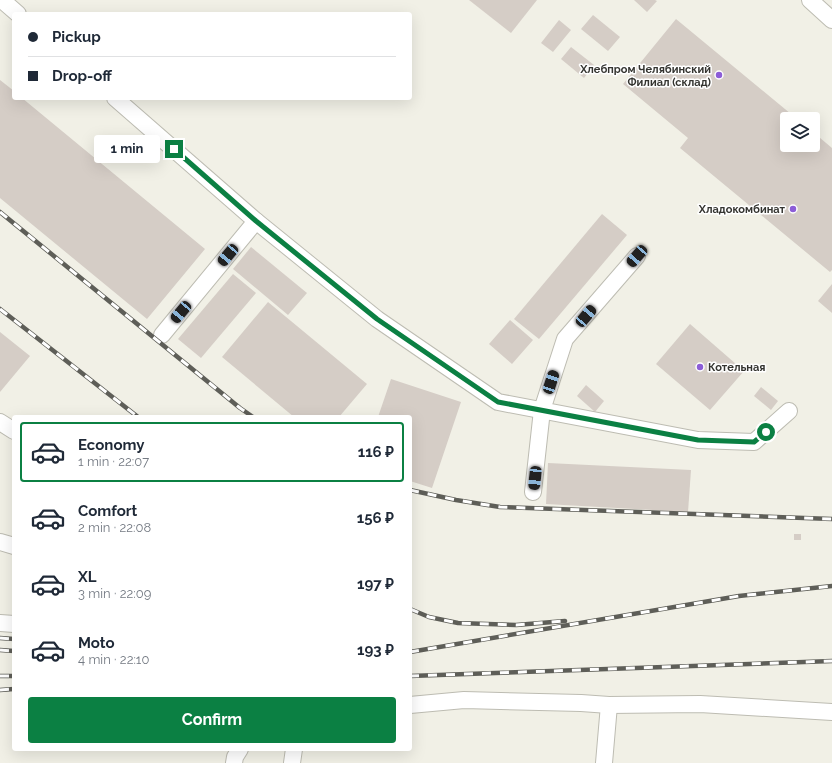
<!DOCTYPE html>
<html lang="en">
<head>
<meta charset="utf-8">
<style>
  body { margin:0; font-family:Raleway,sans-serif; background:#f2f2f3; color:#1f2937; height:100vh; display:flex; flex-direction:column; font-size:15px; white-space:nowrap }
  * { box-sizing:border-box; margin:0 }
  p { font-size:13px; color:#747a83 }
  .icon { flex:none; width:22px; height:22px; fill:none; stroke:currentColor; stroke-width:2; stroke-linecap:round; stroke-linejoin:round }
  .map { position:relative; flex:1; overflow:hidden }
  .details { position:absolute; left:12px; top:415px; width:400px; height:336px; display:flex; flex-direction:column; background:#fff; border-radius:4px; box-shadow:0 4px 16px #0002 }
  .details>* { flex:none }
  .guide { position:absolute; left:12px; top:12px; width:400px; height:88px; border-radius:4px; box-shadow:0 4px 16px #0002; display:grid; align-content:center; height:88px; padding:0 16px; background:#fff }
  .fabs { position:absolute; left:780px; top:112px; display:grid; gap:8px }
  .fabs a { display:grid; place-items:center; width:40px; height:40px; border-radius:4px; background:#fff; box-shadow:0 4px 16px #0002; font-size:20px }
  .end { position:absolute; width:18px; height:18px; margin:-9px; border:5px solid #0b8043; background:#fff; box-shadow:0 0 0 2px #fff }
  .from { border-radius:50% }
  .bubble { position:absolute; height:28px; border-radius:4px; background:#fff; box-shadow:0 4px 16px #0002; font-size:13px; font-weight:700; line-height:28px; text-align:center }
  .car { position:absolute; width:12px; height:24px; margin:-12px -6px; border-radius:5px; box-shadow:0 0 3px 1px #0007; background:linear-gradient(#222 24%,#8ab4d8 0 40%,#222 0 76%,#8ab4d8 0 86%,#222 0) }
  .guide b { display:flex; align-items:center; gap:14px; height:38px; font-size:15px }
  .guide b+b { border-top:1px solid #e0e1e3 }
  .guide i { width:10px; height:10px; background:#1f2937 }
  ul { padding:7px 0 0; list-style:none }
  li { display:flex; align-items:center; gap:12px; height:60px; margin:0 8px 6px; padding:0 8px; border:2px solid transparent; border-radius:4px }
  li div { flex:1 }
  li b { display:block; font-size:15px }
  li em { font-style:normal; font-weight:700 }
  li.current { border-color:#0b8043 }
  li>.icon { width:36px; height:36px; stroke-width:1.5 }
  .action { display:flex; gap:8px; margin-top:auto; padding:8px 16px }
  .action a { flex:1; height:46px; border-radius:4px; background:#0b8043; color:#fff; font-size:16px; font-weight:700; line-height:46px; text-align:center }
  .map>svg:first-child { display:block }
  .building { fill:#d5cdc6 }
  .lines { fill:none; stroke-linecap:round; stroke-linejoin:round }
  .minor-casing { stroke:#bdbcb2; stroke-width:18 }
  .minor { stroke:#fff; stroke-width:16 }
  .rail-casing { stroke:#5e5e58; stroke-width:4.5 }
  .rail { stroke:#fff; stroke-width:3; stroke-dasharray:9; stroke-linecap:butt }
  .route { stroke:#0b8043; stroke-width:5 }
  .poi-dot { fill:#8c5dd7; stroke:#fff; stroke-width:1.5 }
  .labels { text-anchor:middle; stroke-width:3; stroke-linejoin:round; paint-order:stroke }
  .poi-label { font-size:11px; font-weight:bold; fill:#343430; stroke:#fff; text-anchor:end }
</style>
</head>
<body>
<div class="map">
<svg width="832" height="763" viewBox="0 0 832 763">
  <rect width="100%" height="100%" fill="#f1f0e6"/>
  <g class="building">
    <path d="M469 0H537L511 33Z"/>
    <path d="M634 0H655L657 1 647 12Z"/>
    <path d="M593 15 620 37 608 51 581 29Z"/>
    <path d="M676 19 797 119H787V145H813V132L832 148V270L830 272 680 148 688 138 623 84Z"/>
    <path d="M559 20 571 30 553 52 541 43Z"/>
    <path d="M571 47 594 65 584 78 561 59Z"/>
    <path d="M0 80 14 91V98H22L205 249 147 319 0 198Z"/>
    <path d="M602 214 627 235 539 339 514 319Z"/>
    <path d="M251 247 307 293 288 315 233 269Z"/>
    <path d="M233 274 256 293 201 358 178 339Z"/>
    <path d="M832 284V313L818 301Z"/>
    <path d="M268 302 367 384 339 417H294L222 357Z"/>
    <path d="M510 320 533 340 512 364 489 344Z"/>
    <path d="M690 324 744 371 710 410 656 364Z"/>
    <path d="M0 332 30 356 0 392Z"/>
    <path d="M391 379 461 402 432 488 410 481V417H378Z"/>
    <path d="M586 385 604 401 595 412 577 396Z"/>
    <path d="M761 387 778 401 771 410 754 396Z"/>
    <path d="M548 463 691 470 688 512 546 504Z"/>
    <rect x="794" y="534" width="7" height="6"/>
  </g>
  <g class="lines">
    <g class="minor-casing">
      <g id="minor">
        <path d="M2 0 18 14"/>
        <path d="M810 0 832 20"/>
        <path d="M115 98 256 221 162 335"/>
        <path d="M256 221 377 319 498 402 698 440 754 442 789 411"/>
        <path d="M0 422 14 431"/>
        <path d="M533 492 542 410 565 339 637 256"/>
        <path d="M0 542 14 546"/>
        <path d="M0 623 14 624"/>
        <path d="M410 705 464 700 581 703 609 705 700 704 832 712"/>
        <path d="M234 763 235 757 240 749"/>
        <path d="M292 763 294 749"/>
        <path d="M604 763 609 705"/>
      </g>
    </g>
    <use href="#minor" class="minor"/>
    <g class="rail-casing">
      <g id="rail">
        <path d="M0 212 240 408 253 417"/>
        <path d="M0 309 138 417"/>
        <path d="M410 490 456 500 500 507 832 519"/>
        <path d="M410 609 429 617 458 623 516 625 565 621"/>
        <path d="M0 638 14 639"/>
        <path d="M0 650 14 651"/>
        <path d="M410 652 739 596 832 586"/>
        <path d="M0 676H14"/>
        <path d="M410 676 832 661"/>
        <path d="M0 690 14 689"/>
      </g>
    </g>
    <use href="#rail" class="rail"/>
  </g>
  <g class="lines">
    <path class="route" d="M174 149 256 221 377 319 498 402 698 440 754 442 766 432"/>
  </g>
  <g class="poi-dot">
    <circle cx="719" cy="75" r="4"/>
    <circle cx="793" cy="209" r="4"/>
    <circle cx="700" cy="367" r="4"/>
  </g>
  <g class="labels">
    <g class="poi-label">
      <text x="711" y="73">Хлебпром Челябинский<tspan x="711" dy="13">Филиал (склад)</tspan></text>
      <text x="785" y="213">Хладокомбинат</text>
      <text x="708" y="371" text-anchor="start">Котельная</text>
    </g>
  </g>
</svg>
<div class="fabs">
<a><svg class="icon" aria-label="layers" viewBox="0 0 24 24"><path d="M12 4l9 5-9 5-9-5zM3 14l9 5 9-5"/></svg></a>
</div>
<i class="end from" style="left:766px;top:432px"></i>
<i class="end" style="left:174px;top:149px"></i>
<div class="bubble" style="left:94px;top:135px;width:66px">1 min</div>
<i class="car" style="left:228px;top:255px;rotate:220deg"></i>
<i class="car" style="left:637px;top:256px;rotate:221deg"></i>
<i class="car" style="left:181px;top:312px;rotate:220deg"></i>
<i class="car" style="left:586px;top:316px;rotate:40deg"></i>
<i class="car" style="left:551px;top:382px;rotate:18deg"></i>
<i class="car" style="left:535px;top:478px;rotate:186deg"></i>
<div class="guide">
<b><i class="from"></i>Pickup</b>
<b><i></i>Drop-off</b>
</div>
<section class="details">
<ul>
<li class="current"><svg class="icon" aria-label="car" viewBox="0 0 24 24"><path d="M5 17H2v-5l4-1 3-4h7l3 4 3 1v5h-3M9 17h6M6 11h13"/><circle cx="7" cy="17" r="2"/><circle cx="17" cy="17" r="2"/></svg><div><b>Economy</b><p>1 min · 22:07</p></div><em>116 ₽</em></li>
<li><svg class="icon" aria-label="car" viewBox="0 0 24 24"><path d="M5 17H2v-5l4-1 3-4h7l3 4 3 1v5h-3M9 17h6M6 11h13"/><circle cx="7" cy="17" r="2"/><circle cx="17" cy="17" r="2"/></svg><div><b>Comfort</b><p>2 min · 22:08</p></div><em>156 ₽</em></li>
<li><svg class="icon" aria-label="car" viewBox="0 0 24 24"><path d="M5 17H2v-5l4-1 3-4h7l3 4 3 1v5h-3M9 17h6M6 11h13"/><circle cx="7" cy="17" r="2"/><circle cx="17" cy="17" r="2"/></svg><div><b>XL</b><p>3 min · 22:09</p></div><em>197 ₽</em></li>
<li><svg class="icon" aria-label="car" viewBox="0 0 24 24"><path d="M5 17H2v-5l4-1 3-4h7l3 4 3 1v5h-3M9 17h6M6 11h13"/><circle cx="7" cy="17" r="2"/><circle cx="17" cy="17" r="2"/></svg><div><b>Moto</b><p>4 min · 22:10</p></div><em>193 ₽</em></li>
</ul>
<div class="action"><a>Confirm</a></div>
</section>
</div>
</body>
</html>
